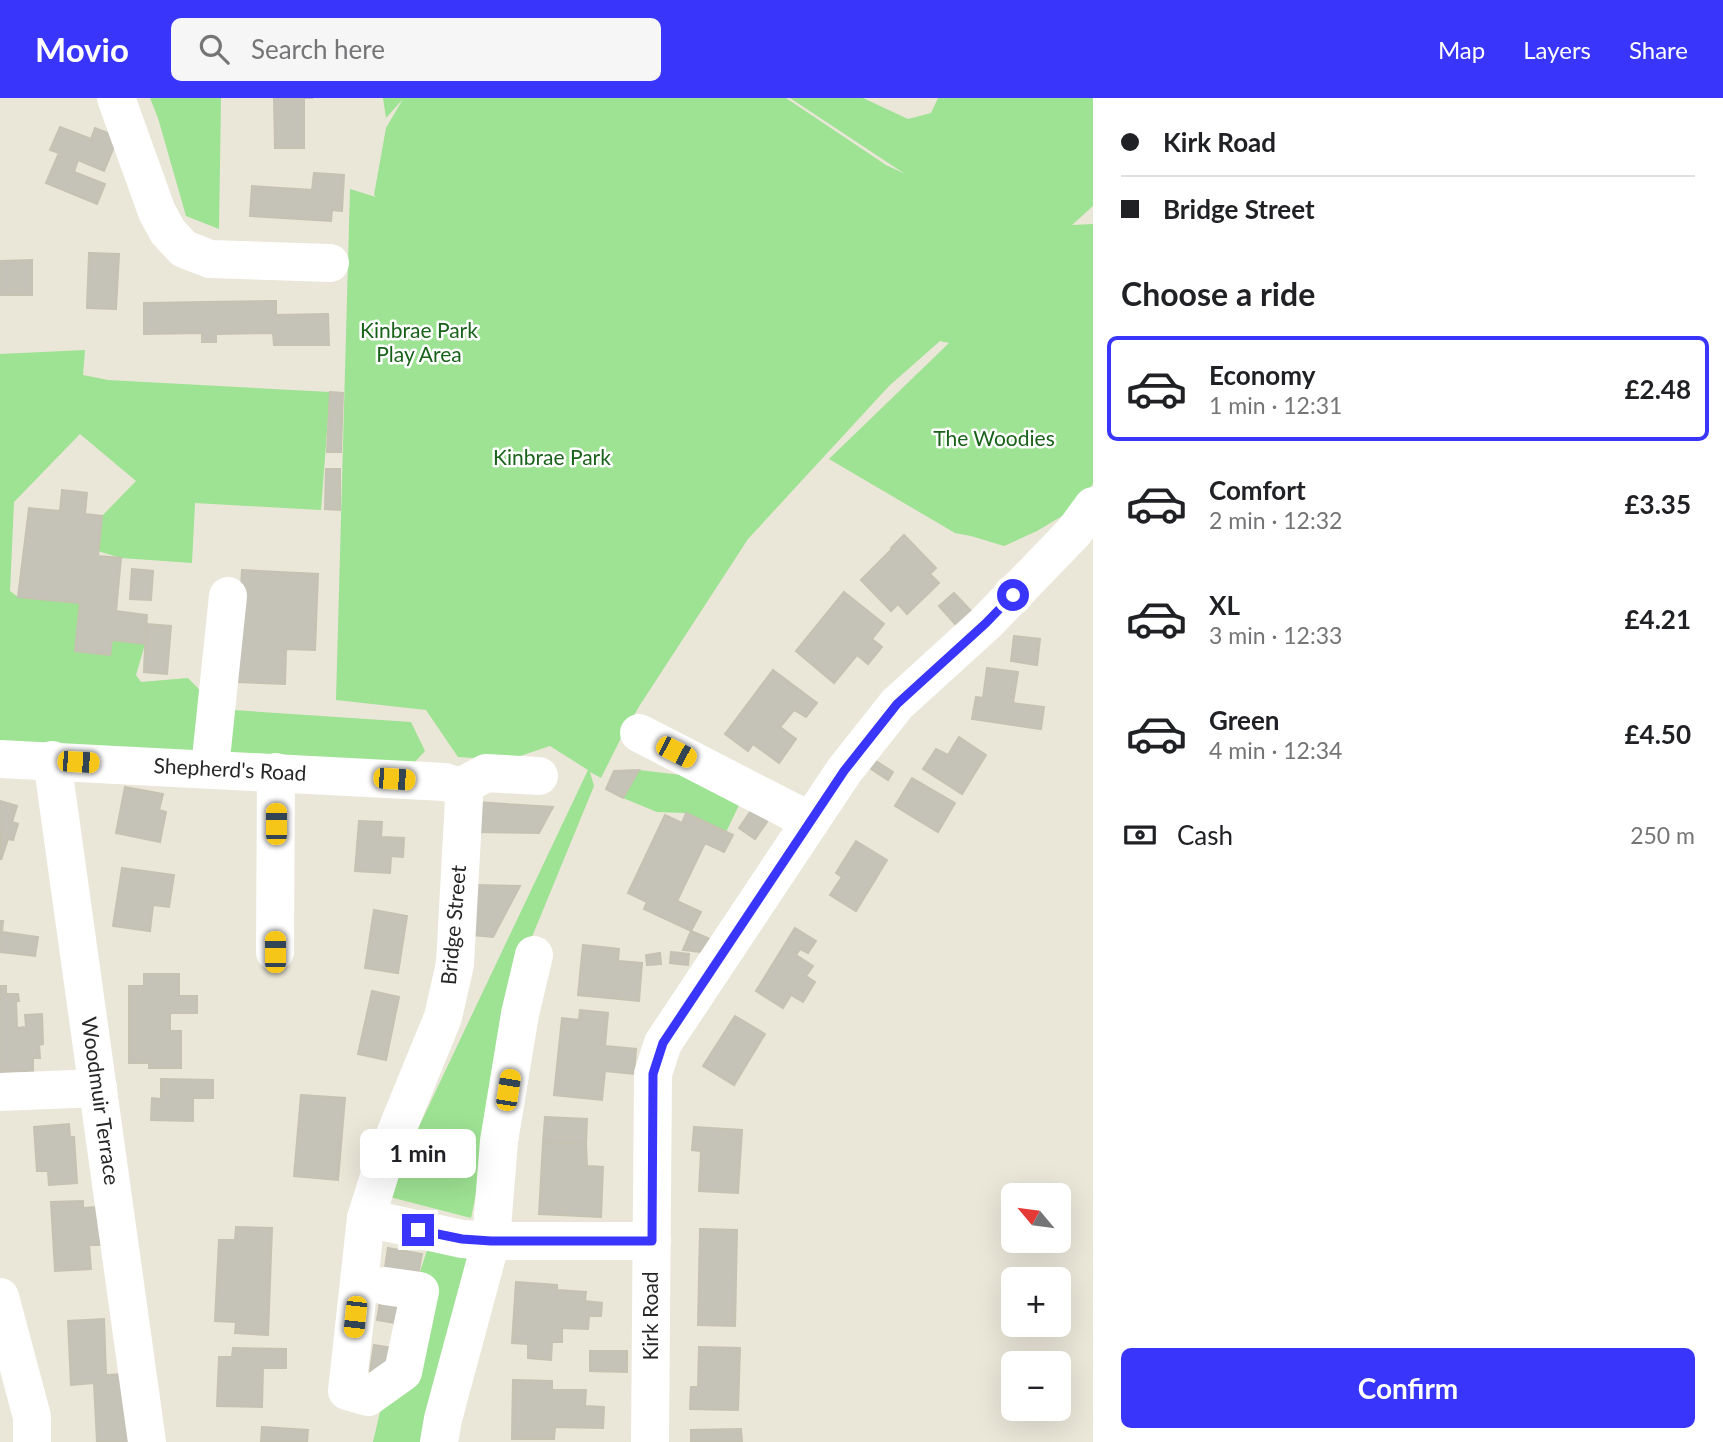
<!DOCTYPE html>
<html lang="en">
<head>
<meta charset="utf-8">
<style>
  body { margin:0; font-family:Lato,sans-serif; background:#f6f6f6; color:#202124; height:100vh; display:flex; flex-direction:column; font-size:26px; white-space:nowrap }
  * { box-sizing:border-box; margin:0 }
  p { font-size:23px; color:#757577 }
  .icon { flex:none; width:38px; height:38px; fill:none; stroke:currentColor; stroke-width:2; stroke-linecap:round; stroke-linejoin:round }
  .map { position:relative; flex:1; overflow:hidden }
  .sheet { display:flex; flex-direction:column; background:#fff; width:630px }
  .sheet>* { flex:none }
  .hud { display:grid; align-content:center; height:154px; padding:0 28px; background:#fff }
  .needle { width:46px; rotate:299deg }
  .controls { position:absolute; left:1001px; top:1085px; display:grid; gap:14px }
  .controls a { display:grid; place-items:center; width:70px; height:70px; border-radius:10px; background:#fff; box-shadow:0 7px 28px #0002; font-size:35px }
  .end { position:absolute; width:32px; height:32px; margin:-16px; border:9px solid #3935fa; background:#fff; box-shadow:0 0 0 4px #fff }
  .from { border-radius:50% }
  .bubble { position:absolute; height:49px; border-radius:10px; background:#fff; box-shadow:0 7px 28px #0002; font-size:23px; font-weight:700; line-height:49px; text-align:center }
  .car { position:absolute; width:21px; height:42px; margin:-21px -10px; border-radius:9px; box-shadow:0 0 5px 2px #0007; background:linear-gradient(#f5c518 24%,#345 0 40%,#f5c518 0 76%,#345 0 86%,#f5c518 0) }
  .hud b { display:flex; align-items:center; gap:24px; height:66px; font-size:26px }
  .hud b+b { border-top:2px solid #e0e0e0 }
  .hud i { width:18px; height:18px; background:#202124 }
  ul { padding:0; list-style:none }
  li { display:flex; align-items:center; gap:21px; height:105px; margin:0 14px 10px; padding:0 14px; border:4px solid transparent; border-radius:10px }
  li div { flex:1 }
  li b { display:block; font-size:26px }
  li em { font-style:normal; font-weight:700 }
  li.current { border-color:#3935fa }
  li>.icon { width:63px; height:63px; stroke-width:1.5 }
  h2 { padding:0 28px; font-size:32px; line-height:84px }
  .pay { display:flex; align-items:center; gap:18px; height:77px; padding:0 28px; font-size:26px }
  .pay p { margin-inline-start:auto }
  .action { display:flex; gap:14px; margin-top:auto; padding:14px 28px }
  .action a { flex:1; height:80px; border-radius:10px; background:#3935fa; color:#fff; font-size:28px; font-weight:700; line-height:80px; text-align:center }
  header { display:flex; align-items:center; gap:42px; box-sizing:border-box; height:98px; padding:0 35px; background:#3935fa; color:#fff }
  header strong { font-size:33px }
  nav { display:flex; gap:38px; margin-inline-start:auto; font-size:24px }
  .search { width:490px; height:63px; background:#f6f6f6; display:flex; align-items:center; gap:18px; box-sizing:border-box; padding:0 24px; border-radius:10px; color:#757577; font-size:26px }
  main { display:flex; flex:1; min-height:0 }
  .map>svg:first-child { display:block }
  .green { fill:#9ee293 }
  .building { fill:#c5c2b8; stroke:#c5c2b2; stroke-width:2 }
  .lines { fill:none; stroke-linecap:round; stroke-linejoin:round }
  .minor { stroke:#fff; stroke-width:38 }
  .route { stroke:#3935fa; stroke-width:9 }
  .labels { text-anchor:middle; stroke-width:5; stroke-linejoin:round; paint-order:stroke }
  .park-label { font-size:21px; fill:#196219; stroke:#fff }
  .street-label { font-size:21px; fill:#272727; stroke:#fff }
</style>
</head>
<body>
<header>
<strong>Movio</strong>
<div class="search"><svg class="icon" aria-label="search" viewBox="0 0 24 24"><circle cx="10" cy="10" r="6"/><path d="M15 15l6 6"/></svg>Search here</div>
<nav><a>Map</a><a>Layers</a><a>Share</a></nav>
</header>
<main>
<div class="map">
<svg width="1093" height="1344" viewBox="0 0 1093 1344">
  <rect width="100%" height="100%" fill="#eae6d8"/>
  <g class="green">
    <path d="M150 0H221L219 131 186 118 158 20Z"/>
    <path d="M383 0H786L886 67 905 76 790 0H863L908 21 931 15 938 0H1093V108L1072 127 1093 126V386L1074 411 1037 433 1004 448 971 438 955 435 829 361 949 245 940 243 889 288 748 441 640 607 623 636 601 680 590 674 594 688 527 851 471 1120 386 1098 588 672 550 648 508 662 458 659 426 612 336 602 350 91 376 99 374 97 386 30 403 1 386 20Z"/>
    <path d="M85 252 83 277 108 282 330 294 321 412 195 405 192 465 121 460 98 453 102 418 136 383 80 336 14 404 10 493 18 499 80 505 75 553 110 557 112 542 145 546 136 577 141 584 188 580 218 611 411 624 425 653 403 677 0 648V256Z"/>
    <path d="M639 672 706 680 742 701 726 734 686 715 657 714 623 700Z"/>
    <path d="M429 1146 471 1157 424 1344H373L393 1258Z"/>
  </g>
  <g class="building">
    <path d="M274 0H313H304V50H275Z"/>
    <path d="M60 29 91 41 95 30 118 39 104 73 78 62 74 74 105 86 97 106 46 85 59 55 50 52Z"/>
    <path d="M314 75 344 77 342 113 332 112 331 123 250 118 252 88 312 92Z"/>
    <path d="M89 155 119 156 116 211 87 210Z"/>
    <path d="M32 162V197H0V163Z"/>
    <path d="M276 203V217L328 216 329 247H274L273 235 216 236V244H202V235L144 236V205Z"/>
    <path d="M330 294 343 295 341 354H327Z"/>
    <path d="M326 371H340V412L325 411Z"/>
    <path d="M62 392 87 395 85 416 102 418 98 458 121 460 116 513 147 517 145 546 112 542 110 557 75 553 80 505 18 499 29 410 60 413Z"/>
    <path d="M904 437 936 470 930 476 939 485 907 516 898 506 891 513 861 482 892 451 891 450Z"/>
    <path d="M132 471 153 473 151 502 130 501Z"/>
    <path d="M242 472 318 476 315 552 286 551 285 586 236 584Z"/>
    <path d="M844 494 884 526 872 541 882 549 868 566 857 557 834 585 796 553Z"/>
    <path d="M954 495 972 514 957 528 939 508Z"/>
    <path d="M146 526 171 528 167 576 144 574Z"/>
    <path d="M1014 538 1040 541 1037 567 1011 563Z"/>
    <path d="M987 570 1018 574 1013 605 1044 609 1041 631 972 621 976 599 983 600Z"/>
    <path d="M773 572 817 605 806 619 794 612 780 629 796 641 779 665 753 646 748 653 725 636Z"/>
    <path d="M959 639 986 657 962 696 923 671 936 651 948 657Z"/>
    <path d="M876 663 893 674 888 682 871 671Z"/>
    <path d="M639 672 623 700 606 691 614 673Z"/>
    <path d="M912 680 955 705 938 734 895 708Z"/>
    <path d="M125 689 163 696 159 712 166 714 160 744 116 735Z"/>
    <path d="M0 703 17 708 12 724 18 726 13 742 8 741 1 762Z"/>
    <path d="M476 704 506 706 553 709 539 735 474 734Z"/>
    <path d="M755 707 771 718 755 741 739 730Z"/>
    <path d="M686 715 733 737 724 754 705 745 677 803 701 814 691 833 644 811 647 804 628 795 665 717 682 725Z"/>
    <path d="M359 723 382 724 381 739 404 740 403 759 391 758 390 775 355 773Z"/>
    <path d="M856 743 887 762 856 813 830 797 842 779 836 775Z"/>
    <path d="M122 770 174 777 169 809 153 807 150 833 113 828Z"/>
    <path d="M475 787 520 788 493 839 473 837Z"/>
    <path d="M374 812 407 818 398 875 365 870Z"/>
    <path d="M0 823H3L2 834 38 839 35 858 0 854Z"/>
    <path d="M795 830 816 843 808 855 800 851 796 857 813 868 806 878 815 884 803 904 791 897 783 910 756 893Z"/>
    <path d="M691 833 710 841 701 854 683 852Z"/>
    <path d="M583 847 619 851 618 863 642 865 639 903 578 897Z"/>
    <path d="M671 854 689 856 688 867 670 865Z"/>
    <path d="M660 855 661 866 647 867 646 857Z"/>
    <path d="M144 876H179V898H197V915H170V933H181V970H149V965H129V888H144Z"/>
    <path d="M0 888H6V896H18L19 903H16L17 930 26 929 25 917 42 916 43 946 39 947 40 960H33V973L0 974Z"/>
    <path d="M372 893 399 899 386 962 358 956Z"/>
    <path d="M580 912 608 915 605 948 636 951 634 976 605 973 602 1002 554 997 562 920 579 922Z"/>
    <path d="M735 918 765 936 734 987 703 968Z"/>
    <path d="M161 981 213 982V1000H193V1023L151 1022 152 1000 161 1001Z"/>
    <path d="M301 997 345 1000 338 1082 294 1078Z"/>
    <path d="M545 1019 587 1021 586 1046 543 1044Z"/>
    <path d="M69 1026 70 1039H74L77 1085 49 1087 48 1073H37L34 1029Z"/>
    <path d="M694 1029 742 1032 738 1095 699 1093 701 1053 692 1052Z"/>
    <path d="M543 1044 586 1046 587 1068 603 1069 601 1119 539 1116Z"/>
    <path d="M83 1103V1110L98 1109 100 1147H89L91 1171 55 1173 51 1104Z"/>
    <path d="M236 1129 272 1130 268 1237 235 1235 236 1224 215 1223 219 1142H235Z"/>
    <path d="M700 1131 737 1132 735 1228 698 1227Z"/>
    <path d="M388 1150 422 1156 417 1182 384 1176Z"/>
    <path d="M516 1184 557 1187V1192L586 1194 585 1203 602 1205 601 1218H589L588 1231 562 1230V1244H552L551 1262 528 1260V1246L512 1245Z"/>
    <path d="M381 1197 405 1200 401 1226 377 1222Z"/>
    <path d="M104 1221 106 1277 128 1276 132 1344H97L94 1285 71 1287 68 1223Z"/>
    <path d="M374 1247 399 1251 395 1277 370 1273Z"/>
    <path d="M699 1249 740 1250 738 1312 690 1311 691 1289H698Z"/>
    <path d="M233 1250 286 1251V1270H263L262 1309 217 1308 219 1259H232Z"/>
    <path d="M590 1253H627V1274L590 1273Z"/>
    <path d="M513 1282 552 1283V1292H586L585 1308 604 1309 603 1330 555 1329 554 1341H512Z"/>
    <path d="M262 1329 308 1332 307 1344H261Z"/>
    <path d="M741 1331 742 1344H691V1332Z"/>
  </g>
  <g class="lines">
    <g class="minor">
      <path d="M116 0 157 114 168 134 184 151 210 161 330 165"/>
      <path d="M639 635 810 723"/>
      <path d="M0 661 445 684 460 689"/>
      <path d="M52 662 147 1344"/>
      <path d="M210 670 228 498"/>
      <path d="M460 689 486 675 539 678"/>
      <path d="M275 854 276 674"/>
      <path d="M0 994 98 990"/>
      <path d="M366 1120 462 1141 491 1143H652"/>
      <path d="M385 1188 420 1193 403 1274 368 1299 347 1293 366 1120 383 1066 443 919 455 866 464 701 460 689"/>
      <path d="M0 1199 32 1319V1344"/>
      <path d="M439 1344 443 1321 491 1143 499 1043 520 916 534 857"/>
      <path d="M650 1344 653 976 663 945 844 673 897 606 986 525 1074 434 1093 408"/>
    </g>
  </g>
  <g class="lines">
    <path class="route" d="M418 1132 462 1141 491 1143H652L653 976 663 945 844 673 897 606 986 525 1013 497"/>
  </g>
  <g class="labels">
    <g class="park-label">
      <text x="419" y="240">Kinbrae Park<tspan x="419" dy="24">Play Area</tspan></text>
      <text x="994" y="348">The Woodies</text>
      <text x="552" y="367">Kinbrae Park</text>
    </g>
    <g class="street-label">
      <text transform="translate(230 672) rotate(3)" y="7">Shepherd's Road</text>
      <text transform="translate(454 827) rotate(-85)" y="7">Bridge Street</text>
      <text transform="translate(100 1003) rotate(82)" y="7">Woodmuir Terrace</text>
      <text transform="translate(651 1218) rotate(-90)" y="7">Kirk Road</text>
    </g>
  </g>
</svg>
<div class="controls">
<a><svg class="needle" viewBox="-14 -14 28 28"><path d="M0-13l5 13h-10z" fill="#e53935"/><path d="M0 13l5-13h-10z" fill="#757577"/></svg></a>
<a>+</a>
<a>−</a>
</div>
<i class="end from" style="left:1013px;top:497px"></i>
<i class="end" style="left:418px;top:1132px"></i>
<div class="bubble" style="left:360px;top:1031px;width:116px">1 min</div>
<i class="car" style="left:676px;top:654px;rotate:117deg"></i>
<i class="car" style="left:78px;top:664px;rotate:93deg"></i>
<i class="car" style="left:394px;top:681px;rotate:94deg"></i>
<i class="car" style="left:276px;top:726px;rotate:0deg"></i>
<i class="car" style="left:275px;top:854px;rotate:0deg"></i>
<i class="car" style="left:508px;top:992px;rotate:9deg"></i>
<i class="car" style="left:355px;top:1219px;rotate:186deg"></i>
</div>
<section class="sheet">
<div class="hud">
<b><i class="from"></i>Kirk Road</b>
<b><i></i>Bridge Street</b>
</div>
<h2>Choose a ride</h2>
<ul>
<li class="current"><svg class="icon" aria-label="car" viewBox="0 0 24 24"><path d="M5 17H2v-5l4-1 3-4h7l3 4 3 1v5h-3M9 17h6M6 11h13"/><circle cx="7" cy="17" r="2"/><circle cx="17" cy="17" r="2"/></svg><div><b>Economy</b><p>1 min · 12:31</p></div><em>£2.48</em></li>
<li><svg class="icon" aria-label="car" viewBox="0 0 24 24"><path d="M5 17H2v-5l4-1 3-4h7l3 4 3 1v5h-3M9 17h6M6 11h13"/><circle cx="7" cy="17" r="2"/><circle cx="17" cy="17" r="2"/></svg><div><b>Comfort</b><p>2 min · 12:32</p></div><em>£3.35</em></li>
<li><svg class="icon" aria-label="car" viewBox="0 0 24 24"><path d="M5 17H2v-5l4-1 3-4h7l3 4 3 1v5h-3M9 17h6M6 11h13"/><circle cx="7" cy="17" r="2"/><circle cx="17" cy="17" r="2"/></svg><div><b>XL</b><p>3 min · 12:33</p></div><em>£4.21</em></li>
<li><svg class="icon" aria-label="car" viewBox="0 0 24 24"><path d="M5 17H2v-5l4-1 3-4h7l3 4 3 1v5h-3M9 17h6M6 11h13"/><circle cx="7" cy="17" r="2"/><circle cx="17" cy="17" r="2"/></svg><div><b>Green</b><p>4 min · 12:34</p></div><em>£4.50</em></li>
</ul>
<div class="pay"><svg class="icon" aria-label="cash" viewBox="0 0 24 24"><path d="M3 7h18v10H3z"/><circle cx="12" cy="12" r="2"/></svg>Cash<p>250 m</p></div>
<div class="action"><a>Confirm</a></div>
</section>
</main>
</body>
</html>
